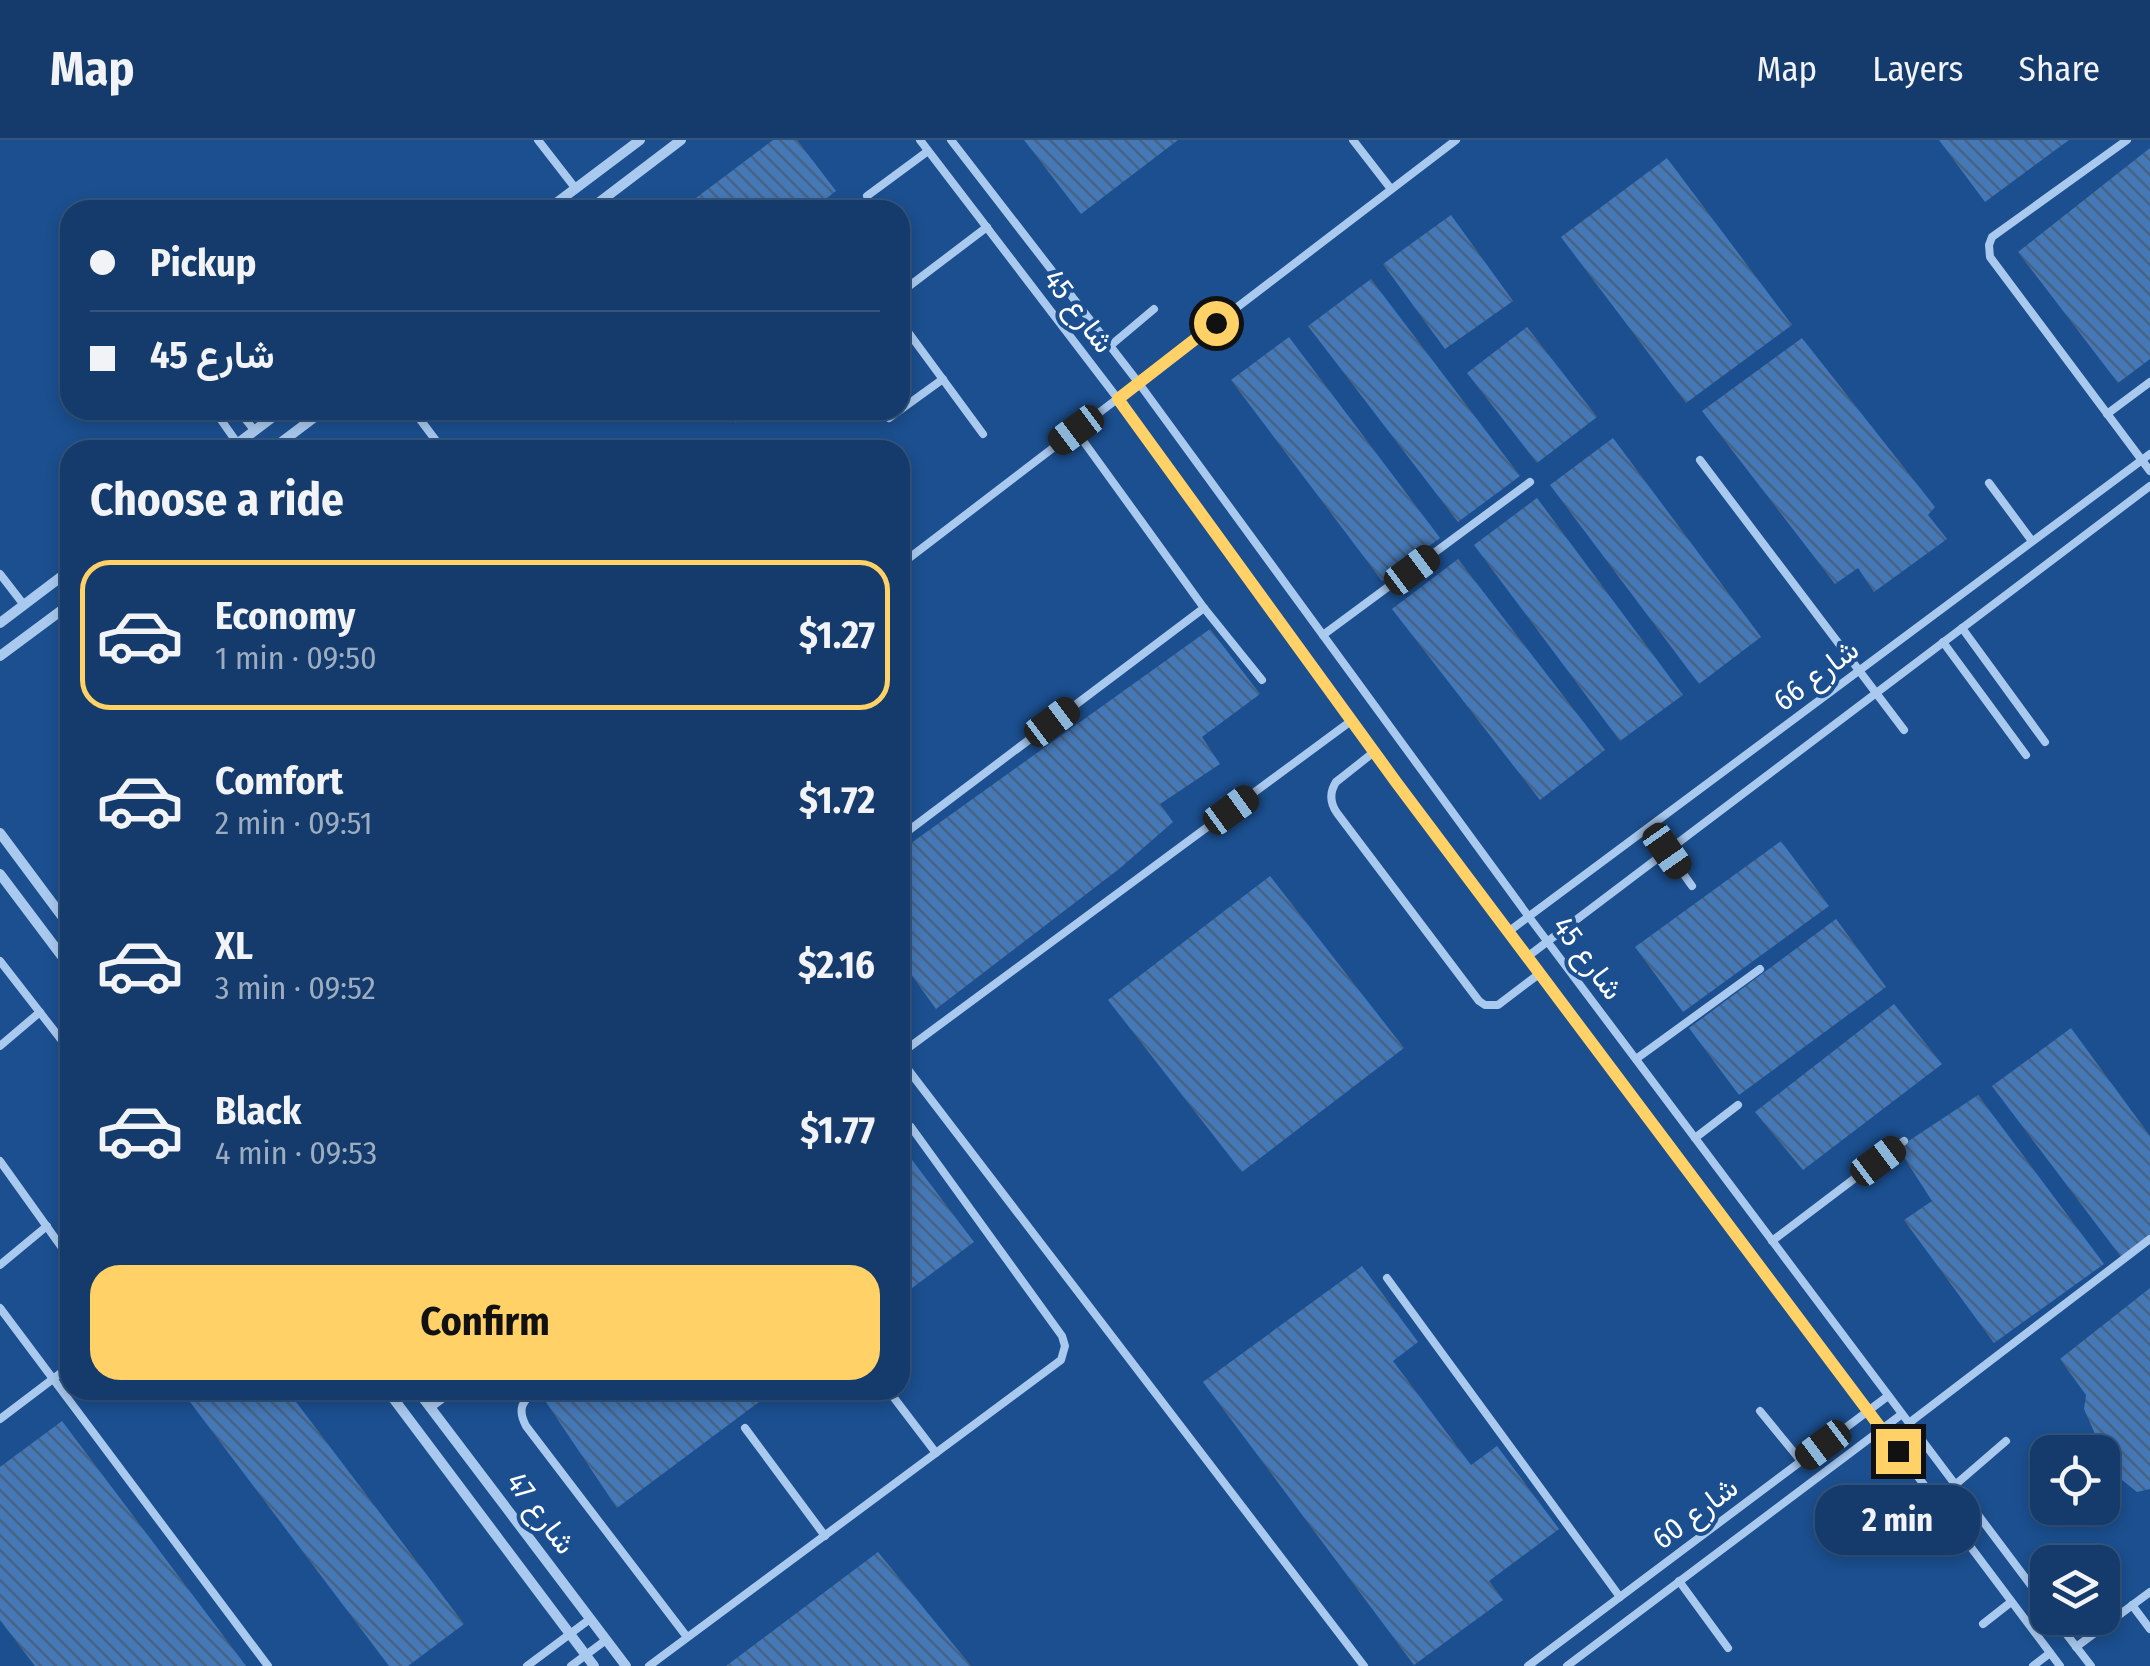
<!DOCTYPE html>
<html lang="en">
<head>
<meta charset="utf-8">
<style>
  body { margin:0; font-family:"Fira Sans Condensed",Vazirmatn,sans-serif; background:#1d4271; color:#f1f3f6; height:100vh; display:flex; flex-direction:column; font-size:38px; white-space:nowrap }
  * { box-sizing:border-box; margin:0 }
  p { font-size:32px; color:#9dadc1 }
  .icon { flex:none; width:55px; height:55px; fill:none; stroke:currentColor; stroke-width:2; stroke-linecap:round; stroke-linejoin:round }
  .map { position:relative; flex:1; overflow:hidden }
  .drawer { position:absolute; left:60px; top:300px; width:850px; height:960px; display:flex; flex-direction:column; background:#143b6b; border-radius:30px; box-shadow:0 5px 15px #0003,0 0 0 2px #33557e }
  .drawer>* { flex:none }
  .top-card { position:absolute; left:60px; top:60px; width:850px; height:220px; border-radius:30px; box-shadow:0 5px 15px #0003,0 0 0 2px #33557e; display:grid; align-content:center; height:220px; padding:0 30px; background:#143b6b }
  .controls { position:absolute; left:2030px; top:1295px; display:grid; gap:20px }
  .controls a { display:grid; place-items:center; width:90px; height:90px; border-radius:20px; background:#143b6b; box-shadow:0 5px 15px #0003,0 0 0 2px #33557e; font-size:50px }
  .end { position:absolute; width:45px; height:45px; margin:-22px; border:12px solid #ffd166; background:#111; box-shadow:0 0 0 5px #111 }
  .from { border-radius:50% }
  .bubble { position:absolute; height:70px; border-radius:30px; background:#143b6b; box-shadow:0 5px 15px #0003,0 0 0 2px #33557e; font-size:32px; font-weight:700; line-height:70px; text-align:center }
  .car { position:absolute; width:30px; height:60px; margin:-30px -15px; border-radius:12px; box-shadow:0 0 8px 2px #0007; background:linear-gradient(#222 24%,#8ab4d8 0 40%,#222 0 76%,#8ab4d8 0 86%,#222 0) }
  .top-card b { display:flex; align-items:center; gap:35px; height:95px; font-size:38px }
  .top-card b+b { border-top:2px solid #33557e }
  .top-card i { width:25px; height:25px; background:#f1f3f6 }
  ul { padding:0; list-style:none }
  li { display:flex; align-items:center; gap:30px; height:150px; margin:0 20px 15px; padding:0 10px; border:5px solid transparent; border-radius:30px }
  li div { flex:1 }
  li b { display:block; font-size:38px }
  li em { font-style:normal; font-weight:700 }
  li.active { border-color:#ffd166 }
  li>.icon { width:90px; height:90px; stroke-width:1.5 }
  h2 { padding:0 30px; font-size:45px; line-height:120px }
  .action { display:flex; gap:20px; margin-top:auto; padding:20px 30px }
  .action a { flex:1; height:115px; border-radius:30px; background:#ffd166; color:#111; font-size:40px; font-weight:700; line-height:115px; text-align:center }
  header { display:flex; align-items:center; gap:60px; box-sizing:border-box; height:140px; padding:0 50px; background:#143b6b; border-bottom:2px solid #33557e }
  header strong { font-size:48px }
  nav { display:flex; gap:55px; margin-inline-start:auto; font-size:35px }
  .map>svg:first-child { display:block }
  .building { fill:url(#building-back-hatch) }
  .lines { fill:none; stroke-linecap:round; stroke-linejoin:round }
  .lane { stroke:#a9c9ee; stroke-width:8 }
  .street { stroke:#a9c9ee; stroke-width:10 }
  .route { stroke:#ffd166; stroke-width:12 }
  .labels { text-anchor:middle; stroke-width:8; stroke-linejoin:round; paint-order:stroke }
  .street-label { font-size:30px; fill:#fff; stroke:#1b4f8f }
</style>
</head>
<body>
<header>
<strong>Map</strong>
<nav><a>Map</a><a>Layers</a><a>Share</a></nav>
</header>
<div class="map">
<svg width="2150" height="1526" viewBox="0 0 2150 1526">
  <defs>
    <pattern id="building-back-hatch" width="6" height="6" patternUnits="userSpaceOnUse" patternTransform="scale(2.5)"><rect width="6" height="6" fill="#4478b7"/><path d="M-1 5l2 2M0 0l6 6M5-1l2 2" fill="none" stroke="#486282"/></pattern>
  </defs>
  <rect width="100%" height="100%" fill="#1b4f8f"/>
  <g class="building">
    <path d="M773 0H797L836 51 823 61 829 70H680Z"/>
    <path d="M1024 0H1178L1081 74Z"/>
    <path d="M1939 0H2069L1985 62Z"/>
    <path d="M2150 8V219L2118 243 2018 112Z"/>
    <path d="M1667 18 1792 185 1686 263 1561 97Z"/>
    <path d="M1451 75 1513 161 1445 209 1383 124Z"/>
    <path d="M1371 139 1520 336 1458 382 1308 186Z"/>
    <path d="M1527 187 1597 277 1537 323 1467 233Z"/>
    <path d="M1289 197 1440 398 1382 441 1231 240Z"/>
    <path d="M1802 198 1935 367 1928 375 1947 399 1874 452 1858 428 1835 444 1702 271Z"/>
    <path d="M1613 298 1761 497 1699 544 1550 345Z"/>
    <path d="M1537 358 1683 555 1620 601 1474 405Z"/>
    <path d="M1458 419 1605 610 1540 660 1392 469Z"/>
    <path d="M1210 489 1260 554 1202 597 1220 624 1160 664 1173 682 1119 729 936 869 900 819V711Z"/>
    <path d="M1781 701 1829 766 1683 872 1635 807Z"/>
    <path d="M1270 736 1404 908 1242 1032 1108 860Z"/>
    <path d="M1836 779 1886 847 1739 955 1689 888Z"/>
    <path d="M1894 864 1942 924 1803 1030 1755 972Z"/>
    <path d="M2071 888 2150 996V1096L2121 1117 1992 946Z"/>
    <path d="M1978 955 2104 1124 1994 1203 1904 1080 1932 1061 1898 1008Z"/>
    <path d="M900 1004 974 1102 900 1157Z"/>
    <path d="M1362 1126 1418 1202 1393 1221 1471 1325 1497 1306 1559 1389 1489 1441 1503 1460 1414 1525 1203 1242Z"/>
    <path d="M2150 1148V1349L2137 1352 2117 1336 2120 1321 2112 1303 2095 1294 2084 1269 2086 1255 2060 1219Z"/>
    <path d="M181 1250H287L464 1484 408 1526H389Z"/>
    <path d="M551 1250H775L617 1368 542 1256Z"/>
    <path d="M62 1281 246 1526H35L0 1480V1327Z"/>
    <path d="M878 1412 971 1526H726Z"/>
  </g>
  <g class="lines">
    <g class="lane">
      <path d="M538 0 576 49"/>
      <path d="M920 0 1118 259 1374 612 2060 1526"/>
      <path d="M951 0 1138 242 1529 777 2048 1468"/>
      <path d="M1353 0 1391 49"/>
      <path d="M2127 0 1992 97 1989 105 1990 117 2150 331"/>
      <path d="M867 56 928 11"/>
      <path d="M900 153 987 87"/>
      <path d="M900 181 983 294"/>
      <path d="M1110 206 1154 169"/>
      <path d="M238 270 255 291"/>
      <path d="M413 270 443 310"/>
      <path d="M2107 274 2150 242"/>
      <path d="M219 277 238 304"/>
      <path d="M736 278 746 270"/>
      <path d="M889 278 943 239"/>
      <path d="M1076 291 1204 468 1262 540"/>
      <path d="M1700 320 1904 590"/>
      <path d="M1989 343 2032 401"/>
      <path d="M900 425 1456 0"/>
      <path d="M0 434 24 465"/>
      <path d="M1962 488 2045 602"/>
      <path d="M1323 495 1530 342"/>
      <path d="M1943 502 2026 615"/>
      <path d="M1374 612 1336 642C1329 653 1330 663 1337 673L1479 861 1485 865H1498L1539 834"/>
      <path d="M900 697 1204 468"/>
      <path d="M1667 711 1692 746"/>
      <path d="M1508 792 2150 314"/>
      <path d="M1527 817 2150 346"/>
      <path d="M0 821 70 911"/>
      <path d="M900 851 904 856"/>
      <path d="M0 906 40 872"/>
      <path d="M900 914 1351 581"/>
      <path d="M900 919 1364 1526"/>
      <path d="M1636 919 1760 829"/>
      <path d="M1695 998 1738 965"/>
      <path d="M0 1021 70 1119"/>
      <path d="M1772 1101 1904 1001"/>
      <path d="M0 1125 47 1086"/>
      <path d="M1387 1138 1620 1457"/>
      <path d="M0 1168 268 1526"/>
      <path d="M536 1250C522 1261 517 1269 526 1286L687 1497"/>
      <path d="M888 1250 936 1313"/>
      <path d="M430 1268 454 1250"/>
      <path d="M1760 1271 1801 1321"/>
      <path d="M0 1279 70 1226"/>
      <path d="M1909 1283 2150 1099"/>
      <path d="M745 1288 825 1396"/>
      <path d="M1955 1345 2006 1301"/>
      <path d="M1899 1381 1932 1356"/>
      <path d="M1679 1441 1728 1508"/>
      <path d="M2132 1465 2150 1489"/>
      <path d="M2054 1478 2091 1526"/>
      <path d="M1983 1484 2011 1462"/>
      <path d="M2076 1507 2150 1452"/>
      <path d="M527 1526 590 1479"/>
      <path d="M571 1526 606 1500"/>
      <path d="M649 1526 1061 1220 1065 1206 1062 1196 911 987 900 982"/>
      <path d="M1528 1526 1888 1256"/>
      <path d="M1567 1526 1902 1274"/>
      <path d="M2033 1526 2050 1513"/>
    </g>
    <g class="street">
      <path d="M547 70 640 0"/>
      <path d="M589 70 681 0"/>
      <path d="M229 310 282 270"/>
      <path d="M271 310 324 270"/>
      <path d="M0 483 70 430"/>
      <path d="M0 516 70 464"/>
      <path d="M0 693 70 787"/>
      <path d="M0 734 70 827"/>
      <path d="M387 1250 594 1526"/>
      <path d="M417 1250 626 1526"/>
    </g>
  </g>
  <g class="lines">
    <path class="route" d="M1216 183 1118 259 1396 642 1898 1311"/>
  </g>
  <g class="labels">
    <g class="street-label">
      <text transform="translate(1079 171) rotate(53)" y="10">شارع 45</text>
      <text transform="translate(1816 535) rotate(-37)" y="10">شارع 66</text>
      <text transform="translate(1588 818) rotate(53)" y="10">شارع 45</text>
      <text transform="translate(541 1373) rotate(53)" y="10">شارع 47</text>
      <text transform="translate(1695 1373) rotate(-37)" y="10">شارع 60</text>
    </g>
  </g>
</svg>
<div class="controls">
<a><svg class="icon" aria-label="locate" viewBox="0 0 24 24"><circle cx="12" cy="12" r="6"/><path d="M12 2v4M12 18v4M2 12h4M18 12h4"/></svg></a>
<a><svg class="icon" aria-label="layers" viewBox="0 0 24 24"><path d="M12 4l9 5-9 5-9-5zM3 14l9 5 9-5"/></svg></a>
</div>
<i class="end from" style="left:1216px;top:183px"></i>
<i class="end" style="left:1898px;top:1311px"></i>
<div class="bubble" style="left:1815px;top:1345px;width:165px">2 min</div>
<i class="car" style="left:1076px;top:290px;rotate:233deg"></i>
<i class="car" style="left:1412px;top:430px;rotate:53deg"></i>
<i class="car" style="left:1052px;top:582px;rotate:53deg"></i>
<i class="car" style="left:1231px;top:670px;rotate:54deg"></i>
<i class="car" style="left:1667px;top:711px;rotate:145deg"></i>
<i class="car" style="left:1878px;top:1021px;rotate:53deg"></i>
<i class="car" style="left:1823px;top:1305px;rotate:233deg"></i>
<div class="top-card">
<b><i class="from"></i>Pickup</b>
<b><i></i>شارع 45</b>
</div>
<section class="drawer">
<h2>Choose a ride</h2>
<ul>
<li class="active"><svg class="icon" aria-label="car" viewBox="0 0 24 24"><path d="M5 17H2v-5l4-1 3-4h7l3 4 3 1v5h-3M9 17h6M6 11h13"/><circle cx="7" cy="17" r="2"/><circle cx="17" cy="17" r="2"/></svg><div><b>Economy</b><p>1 min · 09:50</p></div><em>$1.27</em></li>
<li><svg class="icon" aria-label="car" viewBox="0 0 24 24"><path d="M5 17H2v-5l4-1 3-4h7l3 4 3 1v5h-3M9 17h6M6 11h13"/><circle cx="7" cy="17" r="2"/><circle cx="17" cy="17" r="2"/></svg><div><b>Comfort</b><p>2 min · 09:51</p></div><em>$1.72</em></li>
<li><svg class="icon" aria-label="car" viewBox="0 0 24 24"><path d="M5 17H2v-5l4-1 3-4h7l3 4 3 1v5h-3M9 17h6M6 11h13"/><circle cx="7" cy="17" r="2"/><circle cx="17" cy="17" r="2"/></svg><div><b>XL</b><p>3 min · 09:52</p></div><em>$2.16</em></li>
<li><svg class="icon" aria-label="car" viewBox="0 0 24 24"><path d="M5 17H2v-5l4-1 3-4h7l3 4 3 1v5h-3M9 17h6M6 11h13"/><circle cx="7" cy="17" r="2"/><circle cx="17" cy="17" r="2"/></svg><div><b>Black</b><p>4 min · 09:53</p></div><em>$1.77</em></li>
</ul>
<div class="action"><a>Confirm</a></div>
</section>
</div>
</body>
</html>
